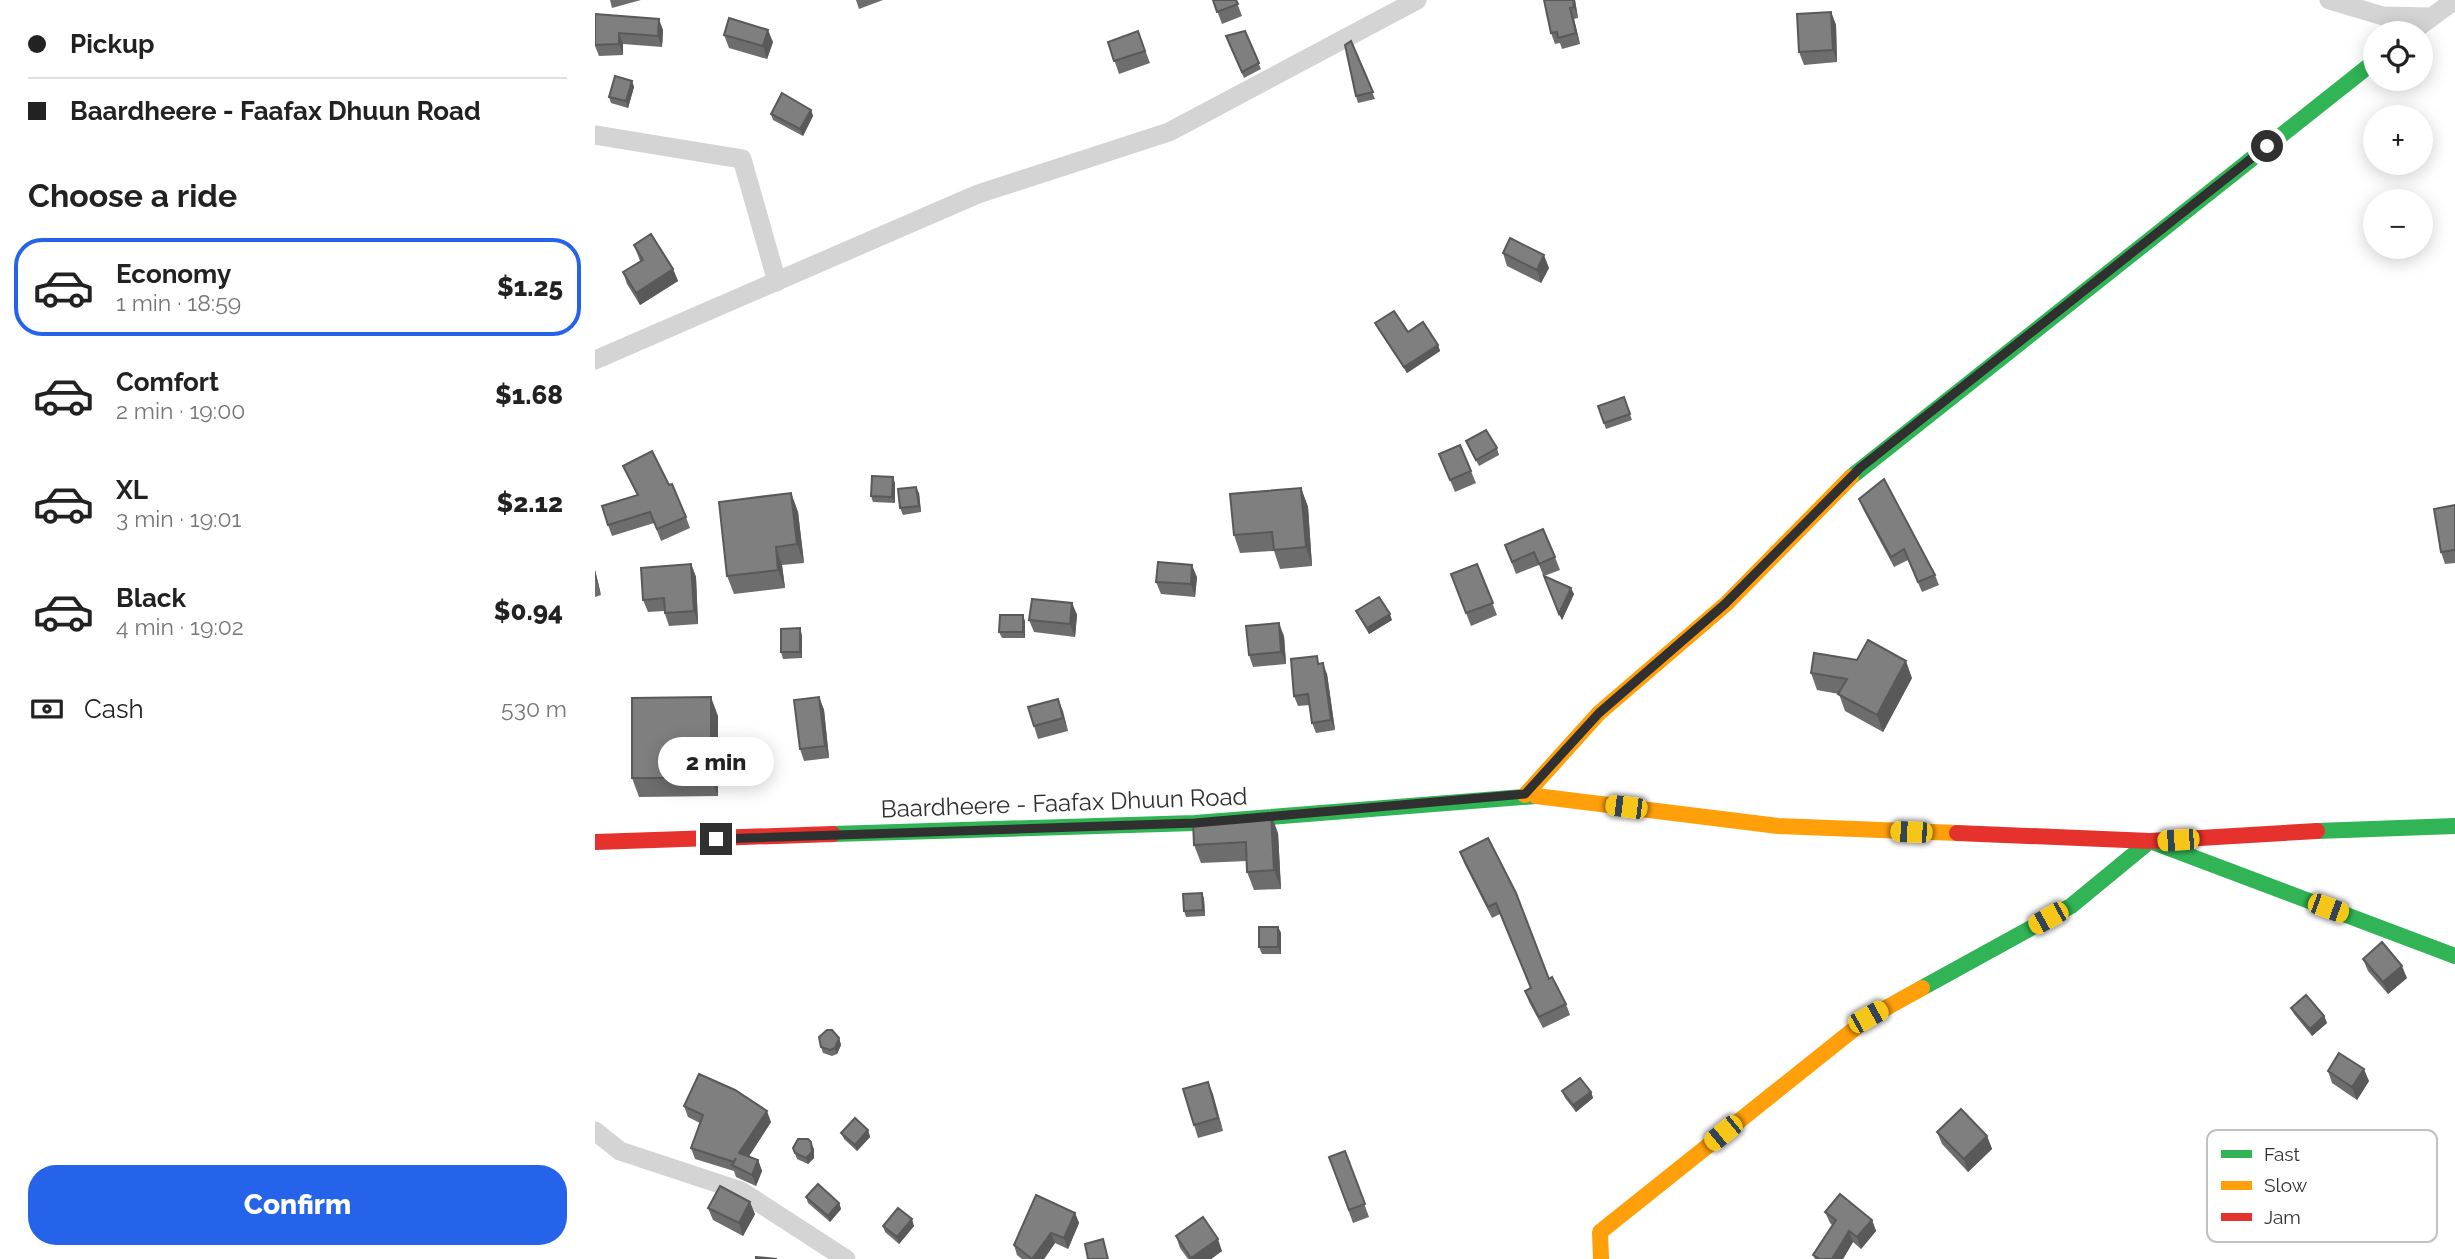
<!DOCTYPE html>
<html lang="en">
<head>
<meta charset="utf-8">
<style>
  body { margin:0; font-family:Raleway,sans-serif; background:#f6f6f6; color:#222; height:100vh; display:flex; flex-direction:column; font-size:26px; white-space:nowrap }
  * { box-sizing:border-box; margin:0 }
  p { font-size:23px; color:#767676 }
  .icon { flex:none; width:38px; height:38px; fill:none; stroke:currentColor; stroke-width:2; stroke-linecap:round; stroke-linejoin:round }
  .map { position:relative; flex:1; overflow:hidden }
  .drawer { display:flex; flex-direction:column; background:#fff; width:595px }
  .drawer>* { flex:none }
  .hud { display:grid; align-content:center; height:154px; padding:0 28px; background:#fff }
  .fabs { position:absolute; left:1768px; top:21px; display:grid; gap:14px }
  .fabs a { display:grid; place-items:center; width:70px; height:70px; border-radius:50%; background:#fff; box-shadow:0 4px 18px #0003; font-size:35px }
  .end { position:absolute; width:32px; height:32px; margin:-16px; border:9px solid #303030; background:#fff; box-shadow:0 0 0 4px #fff }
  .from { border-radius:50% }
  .bubble { position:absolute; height:49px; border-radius:24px; background:#fff; box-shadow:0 4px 18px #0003; font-size:23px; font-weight:800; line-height:49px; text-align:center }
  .car { position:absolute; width:21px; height:42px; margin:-21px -10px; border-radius:9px; box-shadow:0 0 5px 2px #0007; background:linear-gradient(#f5c518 24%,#345 0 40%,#f5c518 0 76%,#345 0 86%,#f5c518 0) }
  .hud b { display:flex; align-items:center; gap:24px; height:66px; font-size:26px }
  .hud b+b { border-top:2px solid #e0e0e0 }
  .hud i { width:18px; height:18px; background:#222 }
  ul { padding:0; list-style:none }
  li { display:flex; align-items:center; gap:21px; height:98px; margin:0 14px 10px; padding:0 14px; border:4px solid transparent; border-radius:28px }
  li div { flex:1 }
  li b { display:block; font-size:26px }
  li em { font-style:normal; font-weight:800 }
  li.current { border-color:#2563eb }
  li>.icon { width:63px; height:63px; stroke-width:1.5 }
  h2 { padding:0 28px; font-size:32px; line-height:84px }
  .pay { display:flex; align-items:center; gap:18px; height:77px; padding:0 28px; font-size:26px }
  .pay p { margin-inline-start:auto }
  .button { display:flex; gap:14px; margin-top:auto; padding:14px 28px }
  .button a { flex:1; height:80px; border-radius:28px; background:#2563eb; color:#fff; font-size:28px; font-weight:800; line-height:80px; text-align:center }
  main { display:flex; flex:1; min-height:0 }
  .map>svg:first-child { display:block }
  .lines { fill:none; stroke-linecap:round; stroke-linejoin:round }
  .street { stroke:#d4d4d4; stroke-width:19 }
  .fast { stroke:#30b455; stroke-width:16 }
  .slow { stroke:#ff9f0a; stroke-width:16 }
  .jam { stroke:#e5322d; stroke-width:16 }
  .wall { fill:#6d6d6d }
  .shaded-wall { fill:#595959 }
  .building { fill:#7f7f7f; stroke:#595959; stroke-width:2 }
  .route { stroke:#303030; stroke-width:9 }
  .labels { text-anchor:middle; stroke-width:7; stroke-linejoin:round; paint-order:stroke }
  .street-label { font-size:24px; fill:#303030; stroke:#fff }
  .key { fill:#fff; stroke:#c1c1c1; stroke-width:2 }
  .key-label { font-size:19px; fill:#303030 }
</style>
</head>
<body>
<main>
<section class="drawer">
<div class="hud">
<b><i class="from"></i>Pickup</b>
<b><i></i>Baardheere - Faafax Dhuun Road</b>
</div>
<h2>Choose a ride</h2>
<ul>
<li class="current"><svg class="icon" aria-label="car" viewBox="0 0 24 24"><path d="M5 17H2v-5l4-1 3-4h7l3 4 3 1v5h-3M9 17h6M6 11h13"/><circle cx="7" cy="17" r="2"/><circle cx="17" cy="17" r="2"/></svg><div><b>Economy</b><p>1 min · 18:59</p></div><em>$1.25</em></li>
<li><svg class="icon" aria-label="car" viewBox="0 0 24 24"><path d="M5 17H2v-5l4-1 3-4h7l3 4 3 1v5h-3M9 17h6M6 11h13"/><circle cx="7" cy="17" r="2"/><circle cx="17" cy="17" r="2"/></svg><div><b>Comfort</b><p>2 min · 19:00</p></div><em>$1.68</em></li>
<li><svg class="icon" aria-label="car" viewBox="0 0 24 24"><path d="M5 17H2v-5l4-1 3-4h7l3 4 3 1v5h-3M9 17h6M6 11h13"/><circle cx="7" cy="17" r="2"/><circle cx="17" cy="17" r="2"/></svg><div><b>XL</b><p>3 min · 19:01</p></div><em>$2.12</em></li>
<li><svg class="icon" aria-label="car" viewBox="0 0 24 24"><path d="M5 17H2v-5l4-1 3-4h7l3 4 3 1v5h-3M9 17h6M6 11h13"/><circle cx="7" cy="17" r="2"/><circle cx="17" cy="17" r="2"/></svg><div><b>Black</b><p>4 min · 19:02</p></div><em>$0.94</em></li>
</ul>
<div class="pay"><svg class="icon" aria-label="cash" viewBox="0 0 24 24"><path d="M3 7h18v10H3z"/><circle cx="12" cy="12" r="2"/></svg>Cash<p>530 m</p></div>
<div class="button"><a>Confirm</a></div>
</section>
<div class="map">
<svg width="1860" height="1259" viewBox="0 0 1860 1259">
  <rect width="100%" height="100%" fill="#fff"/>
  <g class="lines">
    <g class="street">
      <path d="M1734 0 1788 16 1836 17"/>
      <path d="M1815 33 1860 0"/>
      <path d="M0 135 147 159 182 282"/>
      <path d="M0 360 383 194 574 132 822 0"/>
      <path d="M0 1131 25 1151 146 1191 251 1259"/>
    </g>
    <g class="fast">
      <path d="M1256 477 1780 61"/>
      <path d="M1722 831 1860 826"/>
      <path d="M238 834 600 823 941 796"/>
      <path d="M1327 988 1476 906 1555 841 1860 956"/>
    </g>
    <g class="slow">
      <path d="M930 795 1004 713 1131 604 1256 477"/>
      <path d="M941 796 1183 826 1362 833"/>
      <path d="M1006 1259 1005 1232 1273 1018 1327 988"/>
    </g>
    <g class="jam">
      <path d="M1362 833 1555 841 1722 831"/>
      <path d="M0 842 238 834"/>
    </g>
  </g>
  <g class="wall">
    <path d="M15 0H46L17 8Z"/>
    <path d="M261 0H288L264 9Z"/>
    <path d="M618 0H641L647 16 627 24Z"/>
    <path d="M949 0H980L983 18 979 19 985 44 967 49 965 43 960 44 956 33Z"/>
    <path d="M1236 12 1241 25 1242 62 1209 65 1204 52Z"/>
    <path d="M0 14 68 30 67 47 28 44V55L4 56 0 46Z"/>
    <path d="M543 31 555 63 524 74 513 42Z"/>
    <path d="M650 31 666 69 649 78 633 42Z"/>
    <path d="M129 35 178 42 172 59 134 48Z"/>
    <path d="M756 41 780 99 763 103 761 96Z"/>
    <path d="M37 81 39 87 33 108 16 103 14 97Z"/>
    <path d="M216 110 218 116 208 136 178 120 176 114Z"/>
    <path d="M39 245 78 269 83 281 45 305 32 284 28 272 45 261Z"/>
    <path d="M908 253 954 268 946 283 912 266Z"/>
    <path d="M780 323 813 332 843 345 845 351 812 373 783 329Z"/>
    <path d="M1029 397 1037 420 1011 429 1003 406Z"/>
    <path d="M871 441 902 448 904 455 884 466Z"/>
    <path d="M844 454 876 471 881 483 860 492Z"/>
    <path d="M28 466 74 485 91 517 95 528 66 541 59 523 17 536 13 525 42 495 33 477Z"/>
    <path d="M300 483V503L278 502 276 496Z"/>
    <path d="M706 488 713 507 717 566 685 569 679 551 645 553 639 535Z"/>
    <path d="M196 493 203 512 209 563 187 565 190 588 139 594 132 576Z"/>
    <path d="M324 493 326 512 308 515 305 508Z"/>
    <path d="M1264 499 1340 575 1344 585 1327 592 1313 560 1299 567 1268 509Z"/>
    <path d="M1860 505V563L1850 564 1846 552Z"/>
    <path d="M910 545 960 557 965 570 949 576 979 594 967 620 944 565 921 574Z"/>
    <path d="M96 564 101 577 103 624 74 626 69 611 53 612 48 600Z"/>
    <path d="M882 564 902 615 876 626 856 574Z"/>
    <path d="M0 570 6 595 0 597Z"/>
    <path d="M602 577 600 597 566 594 561 582Z"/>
    <path d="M477 603 482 615 480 637 439 632 434 620Z"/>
    <path d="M761 611 797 620 774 634 764 617Z"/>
    <path d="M430 621V638H407L404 632Z"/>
    <path d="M207 635V658L188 659 186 652Z"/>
    <path d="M689 636 691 664 658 667 654 655Z"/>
    <path d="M725 664 732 674 740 730 721 733 717 723 715 705 703 706 699 696Z"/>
    <path d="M1216 673 1317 678 1288 732 1250 711 1244 694 1222 690Z"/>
    <path d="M224 697 229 710 234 758 209 761 205 749Z"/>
    <path d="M463 699 473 731 443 739 439 726Z"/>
    <path d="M123 716V796L44 797 37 778Z"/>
    <path d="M683 833 686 889 659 890 652 872V861L606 863 599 845Z"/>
    <path d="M865 852 954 979 971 1004 975 1015 948 1028 934 1002 930 991 936 988 905 914 897 918 869 863Z"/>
    <path d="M607 893 609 899 610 916 591 917 589 911Z"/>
    <path d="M683 927 686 933V954H667L664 947Z"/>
    <path d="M1768 959 1812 978 1793 994 1773 971Z"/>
    <path d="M1696 1008 1729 1016 1732 1023 1717 1036 1699 1014Z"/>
    <path d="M244 1038 246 1045 242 1054 237 1056 228 1053 226 1047Z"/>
    <path d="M1733 1071 1774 1081 1762 1100 1737 1083Z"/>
    <path d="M613 1082 628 1131 603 1138 599 1125Z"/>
    <path d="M967 1091 996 1092 998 1098 981 1112 970 1098Z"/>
    <path d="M89 1106 176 1122 154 1156 163 1160 167 1171 161 1186 141 1177 139 1171 100 1159 96 1148 105 1123 93 1117Z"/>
    <path d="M273 1130 275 1137 262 1151 249 1139 246 1133Z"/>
    <path d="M1342 1132 1392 1136 1397 1149 1373 1172 1347 1144Z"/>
    <path d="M198 1148 219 1149V1158L213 1164 202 1159Z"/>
    <path d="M750 1151 774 1217 758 1223 734 1157Z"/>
    <path d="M211 1197 244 1203 246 1209 235 1222 213 1203Z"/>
    <path d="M113 1208 160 1214 148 1236 118 1220Z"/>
    <path d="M1230 1212 1277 1220 1281 1231 1266 1249 1258 1242 1248 1259H1220L1218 1255 1237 1225 1235 1223Z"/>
    <path d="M480 1213 484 1223 473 1249 460 1243 449 1259H427L422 1255 419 1245Z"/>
    <path d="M288 1226H319L304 1244 290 1232Z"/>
    <path d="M581 1236 627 1251 616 1259H593L585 1248Z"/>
  </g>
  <g class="shaded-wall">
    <path d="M978 0H980L983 18 979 7Z"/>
    <path d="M975 8 979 19 985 44 981 33Z"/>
    <path d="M1236 12 1241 25 1242 62 1238 50Z"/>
    <path d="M64 19 68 30 67 47 63 36Z"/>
    <path d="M173 30 178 42 172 59 168 46Z"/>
    <path d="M24 33 28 44V55L24 44Z"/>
    <path d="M37 81 39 87 33 108 31 101Z"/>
    <path d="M216 110 218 116 208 136 205 129Z"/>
    <path d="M949 255 954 268 946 283 942 270Z"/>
    <path d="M78 269 83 281 45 305 41 293Z"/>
    <path d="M843 345 845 351 812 373 809 367Z"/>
    <path d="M298 477 300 483V503L297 497Z"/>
    <path d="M321 487 324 493 326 512 324 506Z"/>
    <path d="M706 488 713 507 717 566 711 547Z"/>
    <path d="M196 493 203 512 209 563 202 544Z"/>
    <path d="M181 547 187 565 190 588 183 570Z"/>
    <path d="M96 564 101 577 103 624 99 611Z"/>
    <path d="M597 565 602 577 600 597 596 584Z"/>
    <path d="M0 570 6 595 0 577Z"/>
    <path d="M976 588 979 594 967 620 964 614Z"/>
    <path d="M477 603 482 615 480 637 475 624Z"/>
    <path d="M795 614 797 620 774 634 772 628Z"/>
    <path d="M428 615 430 621V638L428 632Z"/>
    <path d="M684 623 689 636 691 664 686 652Z"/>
    <path d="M205 628 207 635V658L205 652Z"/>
    <path d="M1311 661 1317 678 1288 732 1282 715Z"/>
    <path d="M728 663 732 674 740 730 736 720Z"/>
    <path d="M116 697 123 716V796L116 778Z"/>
    <path d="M224 697 229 710 234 758 230 746Z"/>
    <path d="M463 699 468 711 473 731 468 718Z"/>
    <path d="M676 814 683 833 686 889 679 870Z"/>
    <path d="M607 893 609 899 610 916 608 910Z"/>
    <path d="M683 927 686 933V954L683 947Z"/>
    <path d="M1807 966 1812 978 1793 994 1788 982Z"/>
    <path d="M1729 1016 1732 1023 1717 1036 1715 1029Z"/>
    <path d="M244 1038 246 1045 242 1054 240 1048Z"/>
    <path d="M1769 1069 1774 1081 1762 1100 1757 1087Z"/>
    <path d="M613 1082 618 1094 628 1131 623 1118Z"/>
    <path d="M996 1092 998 1098 981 1112 978 1105Z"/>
    <path d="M172 1111 176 1122 149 1164 144 1153Z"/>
    <path d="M273 1130 275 1137 262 1151 260 1145Z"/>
    <path d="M1392 1136 1397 1149 1373 1172 1369 1159Z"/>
    <path d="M216 1142 219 1149V1158L213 1164 211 1158Z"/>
    <path d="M163 1160 167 1171 161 1186 157 1175Z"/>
    <path d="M155 1202 160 1214 148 1236 144 1223Z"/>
    <path d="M244 1203 246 1209 235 1222 233 1216Z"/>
    <path d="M480 1213 484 1223 473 1249 469 1238Z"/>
    <path d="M317 1219 319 1226 304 1244 302 1237Z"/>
    <path d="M1277 1220 1281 1231 1266 1249 1262 1237Z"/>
    <path d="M1254 1231 1258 1242 1248 1259H1237Z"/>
    <path d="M456 1233 460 1243 449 1259H437Z"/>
    <path d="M623 1239 627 1251 616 1259H596V1258Z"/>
  </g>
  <g class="building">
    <path d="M618 0H641L643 4 622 12Z"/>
    <path d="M949 0H978L979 7 975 8 981 33 963 38 962 32 956 33Z"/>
    <path d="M1236 12 1238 50 1204 52 1202 14Z"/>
    <path d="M0 14 64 19 63 36 24 33V44L0 45Z"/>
    <path d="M134 18 173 30 168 46 129 35Z"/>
    <path d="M543 31 550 51 519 61 513 42Z"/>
    <path d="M650 31 664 63 647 72 631 36Z"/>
    <path d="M756 41 778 92 761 96 750 45Z"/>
    <path d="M20 76 37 81 31 101 14 97Z"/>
    <path d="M187 93 216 110 205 129 176 114Z"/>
    <path d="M56 234 78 269 41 293 28 272 48 260 39 245Z"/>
    <path d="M915 238 949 255 942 270 908 253Z"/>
    <path d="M799 311 813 332 828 322 843 345 809 367 780 323Z"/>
    <path d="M1029 397 1035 414 1009 423 1003 406Z"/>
    <path d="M891 430 902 448 881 460 871 441Z"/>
    <path d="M865 445 876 471 855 480 844 454Z"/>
    <path d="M57 451 74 485 77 484 91 517 62 529 55 512 13 525 7 506 43 495 28 466Z"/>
    <path d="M277 476 298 477 297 497 276 496Z"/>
    <path d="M1289 479 1340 575 1323 582 1309 549 1296 557 1264 499Z"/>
    <path d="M321 487 324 506 305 508 303 489Z"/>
    <path d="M706 488 711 547 679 550 677 532 639 535 635 494Z"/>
    <path d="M196 493 202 544 181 547 183 570 132 576 124 502Z"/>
    <path d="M1860 505V550L1846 552 1839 509Z"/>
    <path d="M948 529 960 557 944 564 939 552 917 562 910 545Z"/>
    <path d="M563 562 597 565 596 584 561 582Z"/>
    <path d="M96 564 99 611 70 613 69 598 48 600 46 568Z"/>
    <path d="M882 564 898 603 871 613 856 574Z"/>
    <path d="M949 576 976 588 964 614Z"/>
    <path d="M784 597 795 614 772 628 761 611Z"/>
    <path d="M437 599 477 603 475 624 434 620Z"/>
    <path d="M405 615H428V632H404Z"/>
    <path d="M684 623 686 652 654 655 651 626Z"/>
    <path d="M205 628V652H186V629Z"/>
    <path d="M1273 640 1311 661 1282 715 1243 694 1252 679 1216 673 1219 653 1262 660Z"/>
    <path d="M722 656 723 664 728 663 736 720 717 723 713 694 699 696 696 659Z"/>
    <path d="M116 697V778H37V698Z"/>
    <path d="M224 697 230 746 205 749 199 700Z"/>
    <path d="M463 699 468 718 439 726 433 707Z"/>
    <path d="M676 814 679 870 652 872 651 842 599 845 598 821Z"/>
    <path d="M893 838 921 893 954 979 957 977 971 1004 944 1017 930 991 936 988 901 903 893 907 865 852Z"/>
    <path d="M607 893 608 910 589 911 588 894Z"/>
    <rect x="664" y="927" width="19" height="20"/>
    <path d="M1787 942 1807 966 1788 982 1768 959Z"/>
    <path d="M1711 995 1729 1016 1715 1029 1696 1008Z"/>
    <path d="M232 1030H237L244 1038 240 1048 235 1050 226 1047 224 1037Z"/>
    <path d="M1744 1053 1769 1069 1757 1087 1733 1071Z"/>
    <path d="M104 1074 140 1090 172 1111 144 1153 163 1160 157 1175 137 1165 141 1158 139 1162 96 1148 108 1115 89 1106Z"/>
    <path d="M985 1078 996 1092 978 1105 967 1091Z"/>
    <path d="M613 1082 623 1118 599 1125 588 1089Z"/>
    <path d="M1366 1109 1392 1136 1369 1159 1342 1132Z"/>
    <path d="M260 1118 273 1130 260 1145 246 1133Z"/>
    <path d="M203 1139H213L216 1142 217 1152 211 1158 200 1153 198 1148Z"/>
    <path d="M750 1151 770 1204 754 1210 734 1157Z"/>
    <path d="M223 1184 244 1203 233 1216 211 1197Z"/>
    <path d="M125 1186 155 1202 144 1223 113 1208Z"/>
    <path d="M1245 1194 1277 1220 1262 1237 1254 1231 1237 1259H1225L1218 1255 1241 1220 1230 1212Z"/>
    <path d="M441 1195 480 1213 469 1238 456 1233 437 1259 419 1245Z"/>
    <path d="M303 1208 317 1219 302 1237 288 1226Z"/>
    <path d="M608 1217 623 1239 596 1258 581 1236Z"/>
    <path d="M508 1239 513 1259H493L490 1244Z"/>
    <path d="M161 1257 182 1259H161Z"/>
  </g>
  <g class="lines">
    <path class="route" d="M121 839 600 823 930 794 1004 713 1130 604 1265 468 1672 146"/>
  </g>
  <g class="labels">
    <g class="street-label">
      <text transform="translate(469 803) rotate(-2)" y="8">Baardheere - Faafax Dhuun Road</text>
    </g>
  </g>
  <rect x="1612" y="1130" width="230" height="112" rx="10" class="key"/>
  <rect x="1626" y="1150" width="31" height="8" fill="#30b455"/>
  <rect x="1626" y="1181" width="31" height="9" fill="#ff9f0a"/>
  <rect x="1626" y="1213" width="31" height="8" fill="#e5322d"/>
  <g class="key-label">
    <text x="1669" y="1161">Fast</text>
    <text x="1669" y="1192">Slow</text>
    <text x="1669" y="1224">Jam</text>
  </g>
</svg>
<div class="fabs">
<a><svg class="icon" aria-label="locate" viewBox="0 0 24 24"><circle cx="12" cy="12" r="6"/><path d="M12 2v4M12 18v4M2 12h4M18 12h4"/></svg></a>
<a>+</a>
<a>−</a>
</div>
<i class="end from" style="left:1672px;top:146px"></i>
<i class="end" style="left:121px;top:839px"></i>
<div class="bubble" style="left:63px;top:737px;width:116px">2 min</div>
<i class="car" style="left:1031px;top:807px;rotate:277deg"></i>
<i class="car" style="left:1316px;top:832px;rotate:272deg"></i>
<i class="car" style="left:1583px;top:840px;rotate:266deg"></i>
<i class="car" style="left:1733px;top:908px;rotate:110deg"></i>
<i class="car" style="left:1453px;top:918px;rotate:241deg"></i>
<i class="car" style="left:1273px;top:1017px;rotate:61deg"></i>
<i class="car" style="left:1128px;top:1133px;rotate:231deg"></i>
</div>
</main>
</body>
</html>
